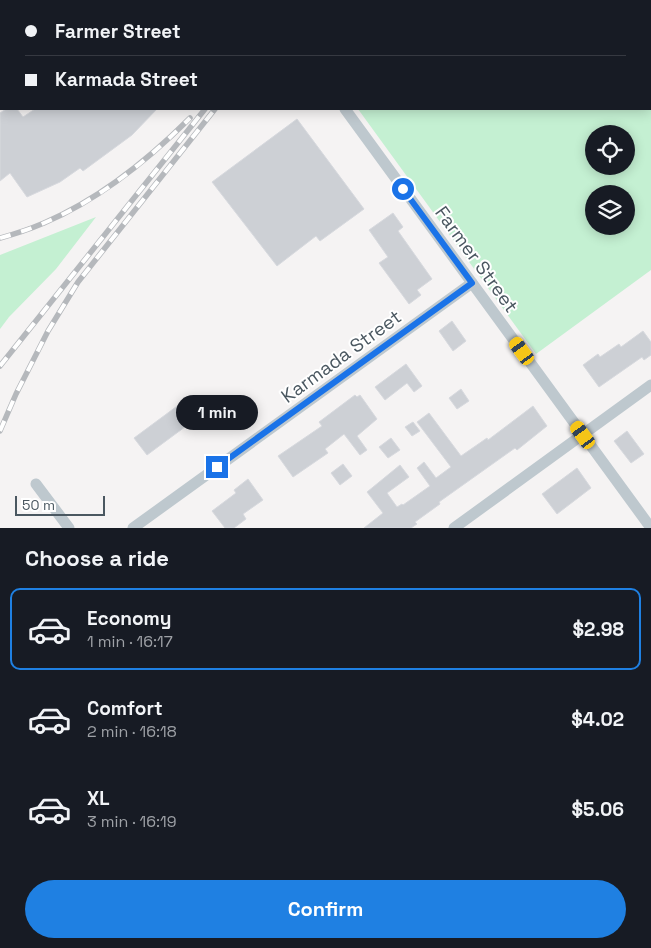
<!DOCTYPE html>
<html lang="en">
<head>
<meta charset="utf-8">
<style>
  body { margin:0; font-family:"Space Grotesk",sans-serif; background:#242831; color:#f1f3f6; height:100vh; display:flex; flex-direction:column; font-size:19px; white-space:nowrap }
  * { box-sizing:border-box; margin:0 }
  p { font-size:16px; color:#9ea1a6 }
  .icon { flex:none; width:28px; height:28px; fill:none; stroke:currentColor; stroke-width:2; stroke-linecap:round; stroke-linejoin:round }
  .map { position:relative; height:528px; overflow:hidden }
  .sheet { display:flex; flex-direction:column; background:#171b24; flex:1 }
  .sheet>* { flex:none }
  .top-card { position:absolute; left:0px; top:0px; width:651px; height:110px; box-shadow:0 2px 12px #0003; display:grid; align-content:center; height:110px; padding:0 25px; background:#171b24 }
  .controls { position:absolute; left:585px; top:125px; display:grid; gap:10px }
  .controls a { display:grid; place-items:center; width:50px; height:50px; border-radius:50%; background:#171b24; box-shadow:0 2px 12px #0003; font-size:25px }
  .scale { position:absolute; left:15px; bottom:12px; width:90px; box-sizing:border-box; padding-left:5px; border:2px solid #4a5760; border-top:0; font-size:14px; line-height:18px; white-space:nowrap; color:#4a5760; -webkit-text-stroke:4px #fff; paint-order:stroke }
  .end { position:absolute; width:22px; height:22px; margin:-11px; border:6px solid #1a73e8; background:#fff; box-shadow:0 0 0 2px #fff }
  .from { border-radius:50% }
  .bubble { position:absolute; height:35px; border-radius:18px; background:#171b24; box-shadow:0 2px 12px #0003; font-size:16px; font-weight:600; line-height:35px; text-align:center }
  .car { position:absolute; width:15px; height:30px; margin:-15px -8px; border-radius:6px; box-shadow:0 0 4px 1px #0007; background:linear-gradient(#f5c518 24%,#345 0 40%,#f5c518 0 76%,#345 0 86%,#f5c518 0) }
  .top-card b { display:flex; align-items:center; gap:18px; height:48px; font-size:19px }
  .top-card b+b { border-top:1px solid #363941 }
  .top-card i { width:12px; height:12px; background:#f1f3f6 }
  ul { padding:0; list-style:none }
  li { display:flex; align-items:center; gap:15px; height:82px; margin:0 10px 8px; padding:0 15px; border:2px solid transparent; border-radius:10px }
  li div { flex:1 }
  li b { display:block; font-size:19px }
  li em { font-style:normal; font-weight:600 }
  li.current { border-color:#1f80e2 }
  li>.icon { width:45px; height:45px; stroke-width:1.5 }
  h2 { padding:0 25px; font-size:22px; line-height:60px }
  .button { display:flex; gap:10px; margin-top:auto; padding:10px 25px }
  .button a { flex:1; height:58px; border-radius:30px; background:#1f80e2; color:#fff; font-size:20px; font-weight:600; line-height:58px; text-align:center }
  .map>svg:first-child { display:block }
  .green { fill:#c4f0d2; fill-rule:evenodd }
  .building { fill:#cdd0d5; stroke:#d7d9de }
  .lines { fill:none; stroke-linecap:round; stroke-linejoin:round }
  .street { stroke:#bec8ce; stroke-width:11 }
  .rail-casing { stroke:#b5b8bc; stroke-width:5.5 }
  .rail { stroke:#fff; stroke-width:4; stroke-dasharray:11; stroke-linecap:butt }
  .route { stroke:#1a73e8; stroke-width:6 }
  .labels { text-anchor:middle; stroke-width:4; stroke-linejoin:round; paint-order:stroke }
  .street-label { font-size:19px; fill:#4a5760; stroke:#fff }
</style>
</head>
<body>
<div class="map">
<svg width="651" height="528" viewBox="0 0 651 528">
  <rect width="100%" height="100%" fill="#f5f3f3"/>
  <g class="green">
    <path d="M355 0H651V270L536 354 358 109H650V1H354ZM594 134H626V166H594ZM594 194H626V226H594Z"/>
    <path d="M96 217 56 269 9 317 0 329V255Z"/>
  </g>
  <g class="building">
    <path d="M6 109H17L23 117 35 109H157L132 135 83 171 80 168 60 182 27 197 10 173 0 181V113Z"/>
    <path d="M297 119 364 209 320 241 316 236 277 266 212 182Z"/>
    <path d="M393 213 403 227 398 231 432 279 417 290 421 295 409 304 379 263 388 257 369 230Z"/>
    <path d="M452 321 466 341 453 351 439 331Z"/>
    <path d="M643 331 651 342V355L644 360 642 357 599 387 583 365 598 354 600 357 619 344 621 347Z"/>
    <path d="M406 364 422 386 414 392 407 383 385 400 375 387Z"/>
    <path d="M461 389 469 401 457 409 449 398Z"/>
    <path d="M355 395 357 397 360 395 377 419 357 436 367 450 360 455 344 434 325 449 328 453 293 477 278 456 322 426 319 422Z"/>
    <path d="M184 401 197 418 147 455 134 438Z"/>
    <path d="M533 406 547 426 517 450 515 448 439 502 440 504 415 522 417 524 411 528H364L383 513 367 492 400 465 409 477 387 493 397 507 402 504 403 505 430 486 417 468 424 462 436 478 451 467 417 422 429 413 461 456 487 438 488 440Z"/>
    <path d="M413 422 420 431 412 436 405 427Z"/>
    <path d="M627 431 644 454 631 463 614 441Z"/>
    <path d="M391 438 400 450 388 458 379 447Z"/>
    <path d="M343 464 352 476 340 485 331 473Z"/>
    <path d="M577 468 591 488 557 514 542 494Z"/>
    <path d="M248 479 263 500 243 514 246 519 234 528H225L212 511 236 493 234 490Z"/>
  </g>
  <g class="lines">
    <g class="street">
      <path d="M49 0 50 1"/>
      <path d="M264 0 265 1"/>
      <path d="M108 1 110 0"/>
      <path d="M347 1 348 0"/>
      <path d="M0 81 1 80"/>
      <path d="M345 109 651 528"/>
      <path d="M36 484 69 528"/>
      <path d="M133 528 472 283"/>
      <path d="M454 528 651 385"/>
    </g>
    <g class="rail-casing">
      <g id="rail">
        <path d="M290 1 291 0"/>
        <path d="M300 1 301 0"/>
        <path d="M0 238C15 234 30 229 44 223 100 199 147 161 190 118"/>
        <path d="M0 366 205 109"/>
        <path d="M0 431 16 394 48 331 78 282 215 109"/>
      </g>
    </g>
    <use href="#rail" class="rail"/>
  </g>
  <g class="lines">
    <path class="route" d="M217 467 472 283 403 189"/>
  </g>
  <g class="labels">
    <g class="street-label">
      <text transform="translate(477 259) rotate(54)" y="7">Farmer Street</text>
      <text transform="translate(341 356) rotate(-36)" y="7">Karmada Street</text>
    </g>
  </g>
</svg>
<div class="controls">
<a><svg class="icon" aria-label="locate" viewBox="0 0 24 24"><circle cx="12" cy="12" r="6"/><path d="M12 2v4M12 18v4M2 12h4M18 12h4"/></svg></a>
<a><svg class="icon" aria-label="layers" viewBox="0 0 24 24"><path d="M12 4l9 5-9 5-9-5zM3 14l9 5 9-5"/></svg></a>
</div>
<div class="scale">50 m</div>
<i class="end from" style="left:403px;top:189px"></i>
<i class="end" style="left:217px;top:467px"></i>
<div class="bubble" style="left:176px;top:395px;width:82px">1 min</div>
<i class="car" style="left:522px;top:351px;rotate:324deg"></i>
<i class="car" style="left:583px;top:435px;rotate:324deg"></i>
<div class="top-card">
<b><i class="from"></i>Farmer Street</b>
<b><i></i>Karmada Street</b>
</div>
</div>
<section class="sheet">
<h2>Choose a ride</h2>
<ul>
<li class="current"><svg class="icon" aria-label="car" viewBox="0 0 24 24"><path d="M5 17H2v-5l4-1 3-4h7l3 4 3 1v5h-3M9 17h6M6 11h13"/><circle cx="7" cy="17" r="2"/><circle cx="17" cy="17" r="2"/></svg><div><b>Economy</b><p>1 min · 16:17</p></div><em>$2.98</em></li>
<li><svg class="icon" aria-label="car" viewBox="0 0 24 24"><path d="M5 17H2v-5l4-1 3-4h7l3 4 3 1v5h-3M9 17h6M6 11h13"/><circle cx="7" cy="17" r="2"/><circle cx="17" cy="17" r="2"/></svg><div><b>Comfort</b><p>2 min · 16:18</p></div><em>$4.02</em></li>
<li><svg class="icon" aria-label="car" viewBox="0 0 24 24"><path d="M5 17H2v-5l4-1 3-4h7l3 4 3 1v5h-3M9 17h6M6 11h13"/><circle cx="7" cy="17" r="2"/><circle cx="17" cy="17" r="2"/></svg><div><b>XL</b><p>3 min · 16:19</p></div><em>$5.06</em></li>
</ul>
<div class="button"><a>Confirm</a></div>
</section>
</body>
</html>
